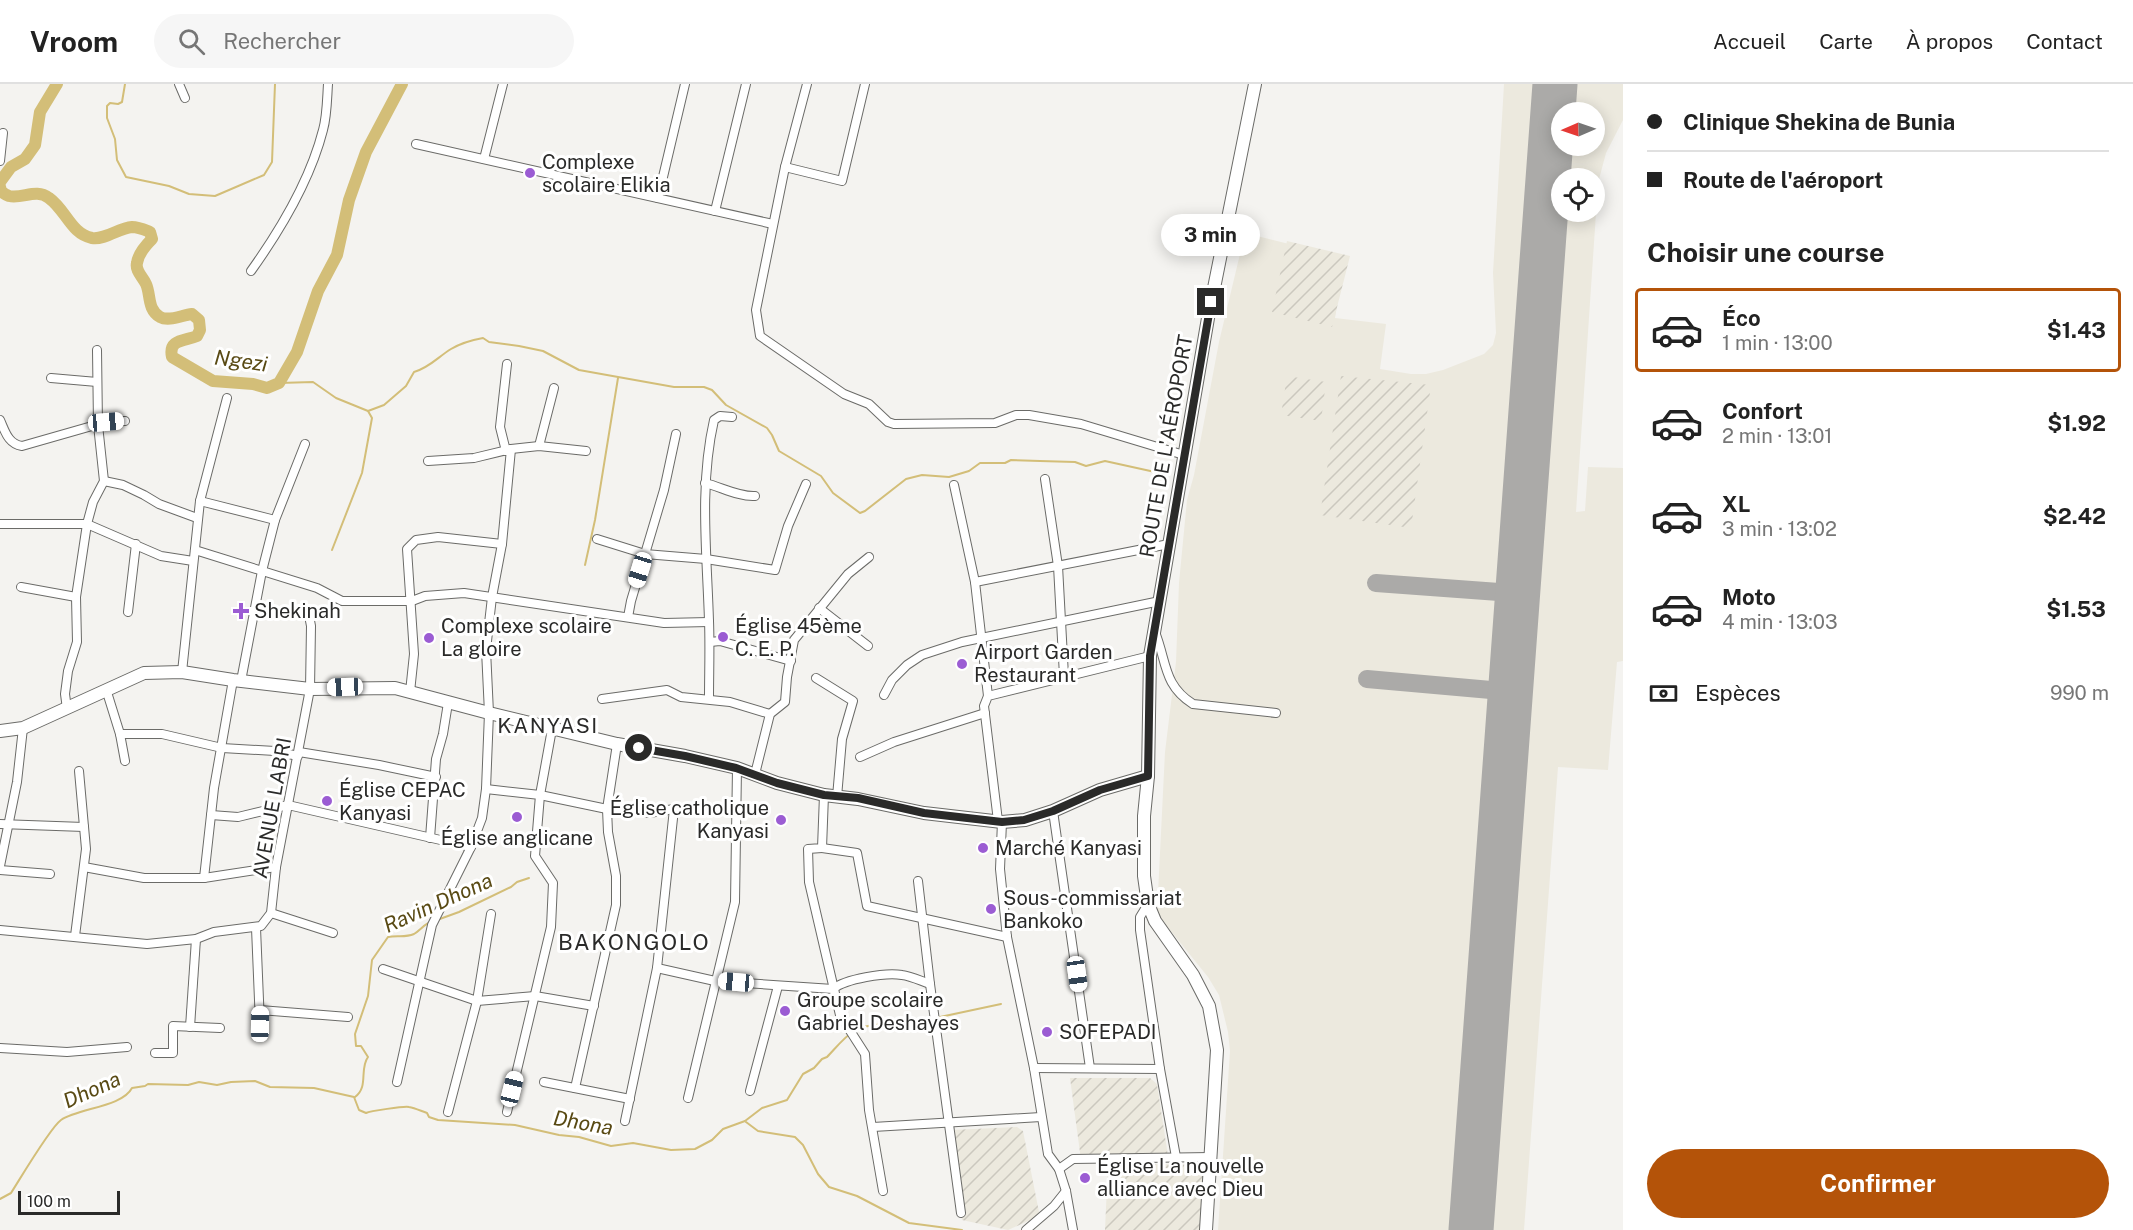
<!DOCTYPE html>
<html lang="fr">
<head>
<meta charset="utf-8">
<style>
  body { margin:0; font-family:"Public Sans",sans-serif; background:#f6f6f6; color:#222; height:100vh; display:flex; flex-direction:column; font-size:22px; white-space:nowrap }
  * { box-sizing:border-box; margin:0 }
  p { font-size:20px; color:#767676 }
  .icon { flex:none; width:33px; height:33px; fill:none; stroke:currentColor; stroke-width:2; stroke-linecap:round; stroke-linejoin:round }
  .map { position:relative; flex:1; overflow:hidden }
  .panel { display:flex; flex-direction:column; background:#fff; width:510px }
  .panel>* { flex:none }
  .top-card { display:grid; align-content:center; height:132px; padding:0 24px; background:#fff }
  .needle { width:39px; rotate:268deg }
  .fabs { position:absolute; left:1551px; top:18px; display:grid; gap:12px }
  .fabs a { display:grid; place-items:center; width:54px; height:54px; border-radius:50%; background:#fff; box-shadow:0 3px 15px #0003; font-size:30px }
  .scale { position:absolute; left:18px; bottom:15px; width:102px; box-sizing:border-box; padding-left:6px; border:3px solid #2a2a29; border-top:0; font-size:16px; line-height:21px; white-space:nowrap; color:#2a2a29; -webkit-text-stroke:4px #fff; paint-order:stroke }
  .end { position:absolute; width:27px; height:27px; margin:-14px; border:8px solid #2a2a29; background:#fff; box-shadow:0 0 0 3px #fff }
  .from { border-radius:50% }
  .bubble { position:absolute; height:42px; border-radius:21px; background:#fff; box-shadow:0 3px 15px #0003; font-size:20px; font-weight:700; line-height:42px; text-align:center }
  .car { position:absolute; width:18px; height:36px; margin:-18px -9px; border-radius:8px; box-shadow:0 0 4px 2px #0007; background:linear-gradient(#fff 24%,#345 0 40%,#fff 0 76%,#345 0 86%,#fff 0) }
  .top-card b { display:flex; align-items:center; gap:21px; height:57px; font-size:22px }
  .top-card b+b { border-top:2px solid #e0e0e0 }
  .top-card i { width:15px; height:15px; background:#222 }
  ul { padding:0; list-style:none }
  li { display:flex; align-items:center; gap:18px; height:84px; margin:0 12px 9px; padding:0 12px; border:3px solid transparent; border-radius:6px }
  li div { flex:1 }
  li b { display:block; font-size:22px }
  li em { font-style:normal; font-weight:700 }
  li.active { border-color:#b45309 }
  li>.icon { width:54px; height:54px; stroke-width:1.5 }
  h2 { padding:0 24px; font-size:27px; line-height:72px }
  .pay { display:flex; align-items:center; gap:15px; height:66px; padding:0 24px; font-size:22px }
  .pay p { margin-inline-start:auto }
  .button { display:flex; gap:12px; margin-top:auto; padding:12px 24px }
  .button a { flex:1; height:69px; border-radius:36px; background:#b45309; color:#fff; font-size:24px; font-weight:700; line-height:69px; text-align:center }
  header { display:flex; align-items:center; gap:36px; box-sizing:border-box; height:84px; padding:0 30px; background:#fff; border-bottom:2px solid #e0e0e0 }
  header strong { font-size:28px }
  nav { display:flex; gap:33px; margin-inline-start:auto; font-size:21px }
  .search { width:420px; height:54px; background:#f6f6f6; display:flex; align-items:center; gap:15px; box-sizing:border-box; padding:0 21px; border-radius:33px; color:#767676; font-size:22px }
  main { display:flex; flex:1; min-height:0 }
  .map>svg:first-child { display:block }
  .built { fill:#ece9de; fill-rule:evenodd }
  .industrial { fill:url(#industrial-furrows) }
  .lines { fill:none; stroke-linecap:round; stroke-linejoin:round }
  .stream { stroke:#d3be78; stroke-width:2 }
  .river { stroke:#d3be78; stroke-width:12 }
  .taxiway { stroke:#abaaa8; stroke-width:18 }
  .runway { stroke:#abaaa8; stroke-width:45 }
  .street-casing { stroke:#6b6b68; stroke-width:10 }
  .secondary-casing { stroke:#6b6b68; stroke-width:14 }
  .street { stroke:#fff; stroke-width:8 }
  .secondary { stroke:#fff; stroke-width:12 }
  .route { stroke:#2a2a29; stroke-width:8 }
  .poi-dot { fill:#9b5cd3; stroke:#fff; stroke-width:2 }
  .labels { text-anchor:middle; stroke-width:6; stroke-linejoin:round; paint-order:stroke }
  .poi-label { font-size:20px; fill:#2a2a29; stroke:#fff; text-anchor:start }
  .street-label { font-size:20px; fill:#2a2a29; stroke:#fff }
  .water-label { font-size:21px; font-style:italic; fill:#594a14; stroke:#fff }
  .neighbourhood-label { font-size:21px; letter-spacing:1.5px; fill:#2a2a29; stroke:#fff }
  .quarter-label { font-size:22px; letter-spacing:1.5px; fill:#2a2a29; stroke:#fff }
</style>
</head>
<body>
<header>
<strong>Vroom</strong>
<div class="search"><svg class="icon" aria-label="search" viewBox="0 0 24 24"><circle cx="10" cy="10" r="6"/><path d="M15 15l6 6"/></svg>Rechercher</div>
<nav><a>Accueil</a><a>Carte</a><a>À propos</a><a>Contact</a></nav>
</header>
<main>
<div class="map">
<svg width="1623" height="1146" viewBox="0 0 1623 1146">
  <defs>
    <pattern id="industrial-furrows" width="10" height="10" patternUnits="userSpaceOnUse" patternTransform="scale(1.5)"><rect width="10" height="10" fill="#ece9de"/><path d="M-1 1l2-2M0 10L10 0M9 11l2-2" fill="none" stroke="#cbc8be"/></pattern>
  </defs>
  <rect width="100%" height="100%" fill="#f4f3f0"/>
  <path class="built" d="M1504 0H1623V36L1606 69 1598 99 1576 428 1585 427 1588 383 1623 384V577L1617 578 1608 686 1558 683 1524 1146H1218L1230 967 1228 948 1219 911 1208 893 1157 830 1165 668 1176 578 1179 499 1187 416 1194 391 1219 258 1245 149 1345 174 1335 234 1386 240 1380 285 1411 290H1426L1443 286 1484 270 1493 261 1496 249 1493 189ZM1562 28H1594V62H1562ZM1562 94H1594V128H1562Z"/>
  <g class="industrial">
    <path d="M1287 157 1350 172 1332 243 1272 228Z"/>
    <path d="M1287 292 1326 298 1321 337 1281 331Z"/>
    <path d="M1341 292 1431 301 1411 444 1320 431Z"/>
    <path d="M1070 994H1150L1157 1000 1168 1072 1081 1076Z"/>
    <path d="M1017 1043 1023 1047 1039 1128 1037 1133 1008 1146 962 1136 949 1051 952 1046Z"/>
    <path d="M1108 1079 1206 1081 1203 1146H1105Z"/>
  </g>
  <g class="lines">
    <g class="stream">
      <path d="M125 0 122 18 118 20 110 19 107 22V34L115 55 117 76 126 93 169 102 189 110 215 112 264 91 272 78 275 0"/>
      <path d="M279 299 313 298 336 314 368 327 384 321 406 302 414 288C429 284 438 273 451 265 461 259 472 256 483 254L489 258 519 262 543 267 579 286 674 303H704L712 306 726 321 767 344 772 351 779 367 821 392 833 409 860 429 865 427 906 395 922 391 949 393 969 387 980 379H1005L1011 376 1040 377 1075 378 1086 382 1105 377 1164 390"/>
      <path d="M332 466 362 389 372 334 368 327"/>
      <path d="M585 481 595 436 618 294"/>
      <path d="M437 836 459 828 511 803 517 798 529 794"/>
      <path d="M937 935 940 933 1001 920"/>
      <path d="M355 1013C369 1003 359 985 368 973L361 962H356L355 950 368 912 372 876 388 853C397 851 405 854 414 850 421 846 424 840 431 838"/>
      <path d="M746 1038 758 1047 795 1053 803 1061 818 1090 829 1103 857 1112 909 1139 962 1146"/>
      <path d="M0 1115 11 1109C20 1095 50 1044 61 1036 79 1024 122 1023 132 1004L145 1002 148 1000 188 1001 199 998 217 1001 231 998 255 997 270 1003 314 1004 354 1013 359 1026 366 1029C370 1027 404 1022 409 1023 415 1024 421 1027 427 1029L429 1033 438 1036 515 1041 559 1051 579 1053 611 1062 633 1059 671 1066 695 1065 712 1056 723 1045 745 1037 762 1024 787 1016 803 990 814 984 822 975 827 973C835 965 844 953 854 947 870 937 910 940 929 938"/>
    </g>
    <g class="river">
      <path d="M0 98 11 83 25 75 35 61 40 28 57 0"/>
      <path d="M0 103 1 107C3 109 6 111 9 112 23 115 36 104 49 114 66 126 71 150 92 154 105 156 119 144 132 143 139 143 145 146 150 148L152 155C146 161 138 171 137 179 135 187 143 193 146 200 151 211 147 225 160 233 169 238 182 231 192 230L199 236 200 246 197 252C185 257 168 255 172 273L213 297 253 300 267 304 279 299 297 268 318 207 337 171 349 116 366 68 402 0"/>
    </g>
    <g class="taxiway">
      <path d="M1376 499 1499 508 1509 505 1518 496"/>
      <path d="M1367 595 1491 606 1503 612 1509 620"/>
      <path d="M1491 606 1503 601 1511 593"/>
    </g>
    <path class="runway" d="M1471 1146 1555 0"/>
    <g class="street-casing">
      <g id="street">
        <path d="M179 0 185 14"/>
        <path d="M807 0 785 83 756 226 760 252 844 310 869 320 888 338 894 340 995 339 1016 331H1029L1081 340 1184 371"/>
        <path d="M416 60 773 140"/>
        <path d="M484 75 503 0"/>
        <path d="M0 77 3 49"/>
        <path d="M785 83 842 97 865 0"/>
        <path d="M658 114 685 0"/>
        <path d="M715 127 746 0"/>
        <path d="M251 187C281 145 310 97 323 46 327 32 327 15 328 0"/>
        <path d="M51 294 97 298"/>
        <path d="M0 336C5 347 8 360 22 362L106 338 125 337"/>
        <path d="M539 362 554 304"/>
        <path d="M506 367 500 343 507 280"/>
        <path d="M428 377 474 374 511 365 539 362 586 367"/>
        <path d="M1045 395 1058 482 1064 592"/>
        <path d="M104 397 123 401 144 411 159 420 197 434"/>
        <path d="M705 399C721 403 739 413 755 412"/>
        <path d="M954 401 975 498 988 612"/>
        <path d="M200 417 275 436"/>
        <path d="M0 440H87L161 472 193 477"/>
        <path d="M597 455 645 470 706 475 775 486 788 442 806 400"/>
        <path d="M195 466 317 504 342 517H412L425 512 464 509 664 539 709 538"/>
        <path d="M975 498 1169 460"/>
        <path d="M21 503 76 513"/>
        <path d="M819 524 868 562"/>
        <path d="M128 528 136 460"/>
        <path d="M628 533 631 517 664 406 676 350"/>
        <path d="M1155 548C1167 578 1163 601 1193 620L1276 629"/>
        <path d="M710 558 720 557 791 577"/>
        <path d="M182 588 200 417 227 314"/>
        <path d="M816 594 853 617 842 655 837 713"/>
        <path d="M241 597 262 487 275 436 305 360"/>
        <path d="M106 605 120 650 125 677"/>
        <path d="M410 608 414 570 407 465 416 456 438 453 502 460"/>
        <path d="M884 611 892 596 907 581 922 571 962 558 1160 517"/>
        <path d="M602 615 667 606 681 613 730 618 770 630"/>
        <path d="M709 615C709 589 710 563 709 537 707 470 699 402 714 336L720 332 732 333"/>
        <path d="M67 625 65 610 68 587 77 558 76 513 87 440 93 418 104 397 98 341 97 266"/>
        <path d="M120 650H162L222 664 275 667 298 672"/>
        <path d="M299 668 379 681 436 693"/>
        <path d="M860 673 894 658 985 629"/>
        <path d="M755 690 770 630 785 618 787 593 794 556 848 490 869 473"/>
        <path d="M486 705 540 711 607 725 649 729 674 725 736 724"/>
        <path d="M824 711 822 764 808 765 809 798 840 931 865 970 869 1026 883 1107"/>
        <path d="M1053 727 1090 984"/>
        <path d="M211 731 238 733 288 721 471 763"/>
        <path d="M998 737 984 622 988 612 1150 572"/>
        <path d="M1002 738 1000 785 1007 853 1034 984 1048 1070 1059 1085 1066 1107 1073 1146"/>
        <path d="M0 740 84 743"/>
        <path d="M430 754 436 675 443 650 448 619"/>
        <path d="M822 764 857 769 867 822 1007 853"/>
        <path d="M0 782 17 698 23 644"/>
        <path d="M84 783 144 794H204L276 783"/>
        <path d="M0 786 50 790"/>
        <path d="M204 794 214 704 233 596"/>
        <path d="M918 797 930 900 961 1129"/>
        <path d="M1148 820 1140 833V846L1160 985 1176 1073"/>
        <path d="M271 829 333 849"/>
        <path d="M256 844 260 940"/>
        <path d="M0 846 147 860 196 855 214 848 261 842 271 829 276 783 310 605 311 542 308 526"/>
        <path d="M75 852 86 765 79 687"/>
        <path d="M657 884 715 897 833 905C845 895 886 888 902 891 911 892 921 897 930 900"/>
        <path d="M383 885 477 917 535 912 594 922"/>
        <path d="M260 926 348 933"/>
        <path d="M190 943 196 855"/>
        <path d="M0 964 67 968 127 963"/>
        <path d="M155 969H173V942L220 944"/>
        <path d="M1034 984 1160 985"/>
        <path d="M397 998 432 841 471 763 482 734 486 705 489 629 486 566 492 513 502 460 511 365"/>
        <path d="M544 998 630 1015"/>
        <path d="M575 1004 616 821V792L608 748 607 725 617 660"/>
        <path d="M750 1007 778 902"/>
        <path d="M688 1014 735 818 737 684"/>
        <path d="M448 1028 477 917 491 830"/>
        <path d="M507 1028 551 843 553 799 535 772 540 711 552 645"/>
        <path d="M625 1037 657 884 674 725"/>
        <path d="M873 1043 1041 1033"/>
        <path d="M1059 1085 1073 1075 1211 1073"/>
        <path d="M1026 1146 1054 1122 1066 1107"/>
      </g>
    </g>
    <g class="secondary-casing">
      <g id="secondary">
        <path d="M0 647 23 644 144 589 182 588 233 596 310 605 395 604 489 629 617 660 685 672 737 684 777 699 824 711 858 715 924 729 1002 738 1025 736 1053 727 1100 706 1148 692"/>
        <path d="M1206 1146 1217 966 1209 922 1193 891 1155 837 1148 820 1144 792V732L1148 692 1150 572 1208 234 1255 0"/>
      </g>
    </g>
    <use href="#street" class="street"/>
    <use href="#secondary" class="secondary"/>
  </g>
  <g class="lines">
    <path class="route" d="M639 664 685 672 736 684 777 699 824 711 858 714 924 729 1002 738 1024 736 1053 727 1100 706 1148 692 1150 572 1211 218"/>
  </g>
  <g class="poi-dot">
    <circle cx="530" cy="89" r="6"/>
    <path d="M238 518h6v6h6v6h-6v6h-6v-6h-6v-6h6z"/>
    <circle cx="723" cy="553" r="6"/>
    <circle cx="429" cy="554" r="6"/>
    <circle cx="962" cy="580" r="6"/>
    <circle cx="327" cy="717" r="6"/>
    <circle cx="517" cy="733" r="6"/>
    <circle cx="781" cy="736" r="6"/>
    <circle cx="983" cy="764" r="6"/>
    <circle cx="991" cy="825" r="6"/>
    <circle cx="785" cy="927" r="6"/>
    <circle cx="1047" cy="948" r="6"/>
    <circle cx="1085" cy="1094" r="6"/>
  </g>
  <g class="labels">
    <g class="poi-label">
      <text x="542" y="85">Complexe<tspan x="542" dy="23">scolaire Elikia</tspan></text>
      <text x="254" y="534">Shekinah</text>
      <text x="441" y="549">Complexe scolaire<tspan x="441" dy="23">La gloire</tspan></text>
      <text x="735" y="549">Église 45ème<tspan x="735" dy="23">C. E. P.</tspan></text>
      <text x="974" y="575">Airport Garden<tspan x="974" dy="23">Restaurant</tspan></text>
      <text x="339" y="713">Église CEPAC<tspan x="339" dy="23">Kanyasi</tspan></text>
      <text x="769" y="731" text-anchor="end">Église catholique<tspan x="769" dy="23">Kanyasi</tspan></text>
      <text x="517" y="761" text-anchor="middle">Église anglicane</text>
      <text x="995" y="771">Marché Kanyasi</text>
      <text x="1003" y="821">Sous-commissariat<tspan x="1003" dy="23">Bankoko</tspan></text>
      <text x="797" y="923">Groupe scolaire<tspan x="797" dy="23">Gabriel Deshayes</tspan></text>
      <text x="1059" y="955">SOFEPADI</text>
      <text x="1097" y="1089">Église La nouvelle<tspan x="1097" dy="23">alliance avec Dieu</tspan></text>
    </g>
    <g class="street-label">
      <text transform="translate(1166 362) rotate(-80)" y="7">ROUTE DE L'AÉROPORT</text>
      <text transform="translate(272 724) rotate(-80)" y="7">AVENUE LABRI</text>
    </g>
    <g class="water-label">
      <text transform="translate(241 277) rotate(8)" y="7">Ngezi</text>
      <text transform="translate(438 819) rotate(-24)" y="7">Ravin Dhona</text>
      <text transform="translate(92 1006) rotate(-24)" y="7">Dhona</text>
      <text transform="translate(583 1039) rotate(10)" y="7">Dhona</text>
    </g>
    <g class="neighbourhood-label">
      <text x="548" y="649">KANYASI</text>
    </g>
    <g class="quarter-label">
      <text x="634" y="866">BAKONGOLO</text>
    </g>
  </g>
</svg>
<div class="fabs">
<a><svg class="needle" viewBox="-14 -14 28 28"><path d="M0-13l5 13h-10z" fill="#e53935"/><path d="M0 13l5-13h-10z" fill="#767676"/></svg></a>
<a><svg class="icon" aria-label="locate" viewBox="0 0 24 24"><circle cx="12" cy="12" r="6"/><path d="M12 2v4M12 18v4M2 12h4M18 12h4"/></svg></a>
</div>
<div class="scale">100 m</div>
<i class="end from" style="left:639px;top:664px"></i>
<i class="end" style="left:1211px;top:218px"></i>
<div class="bubble" style="left:1161px;top:130px;width:99px">3 min</div>
<i class="car" style="left:106px;top:338px;rotate:85deg"></i>
<i class="car" style="left:640px;top:486px;rotate:197deg"></i>
<i class="car" style="left:345px;top:603px;rotate:268deg"></i>
<i class="car" style="left:1077px;top:890px;rotate:172deg"></i>
<i class="car" style="left:736px;top:898px;rotate:275deg"></i>
<i class="car" style="left:260px;top:940px;rotate:1deg"></i>
<i class="car" style="left:512px;top:1005px;rotate:14deg"></i>
</div>
<section class="panel">
<div class="top-card">
<b><i class="from"></i>Clinique Shekina de Bunia</b>
<b><i></i>Route de l'aéroport</b>
</div>
<h2>Choisir une course</h2>
<ul>
<li class="active"><svg class="icon" aria-label="car" viewBox="0 0 24 24"><path d="M5 17H2v-5l4-1 3-4h7l3 4 3 1v5h-3M9 17h6M6 11h13"/><circle cx="7" cy="17" r="2"/><circle cx="17" cy="17" r="2"/></svg><div><b>Éco</b><p>1 min · 13:00</p></div><em>$1.43</em></li>
<li><svg class="icon" aria-label="car" viewBox="0 0 24 24"><path d="M5 17H2v-5l4-1 3-4h7l3 4 3 1v5h-3M9 17h6M6 11h13"/><circle cx="7" cy="17" r="2"/><circle cx="17" cy="17" r="2"/></svg><div><b>Confort</b><p>2 min · 13:01</p></div><em>$1.92</em></li>
<li><svg class="icon" aria-label="car" viewBox="0 0 24 24"><path d="M5 17H2v-5l4-1 3-4h7l3 4 3 1v5h-3M9 17h6M6 11h13"/><circle cx="7" cy="17" r="2"/><circle cx="17" cy="17" r="2"/></svg><div><b>XL</b><p>3 min · 13:02</p></div><em>$2.42</em></li>
<li><svg class="icon" aria-label="car" viewBox="0 0 24 24"><path d="M5 17H2v-5l4-1 3-4h7l3 4 3 1v5h-3M9 17h6M6 11h13"/><circle cx="7" cy="17" r="2"/><circle cx="17" cy="17" r="2"/></svg><div><b>Moto</b><p>4 min · 13:03</p></div><em>$1.53</em></li>
</ul>
<div class="pay"><svg class="icon" aria-label="cash" viewBox="0 0 24 24"><path d="M3 7h18v10H3z"/><circle cx="12" cy="12" r="2"/></svg>Espèces<p>990 m</p></div>
<div class="button"><a>Confirmer</a></div>
</section>
</main>
</body>
</html>
